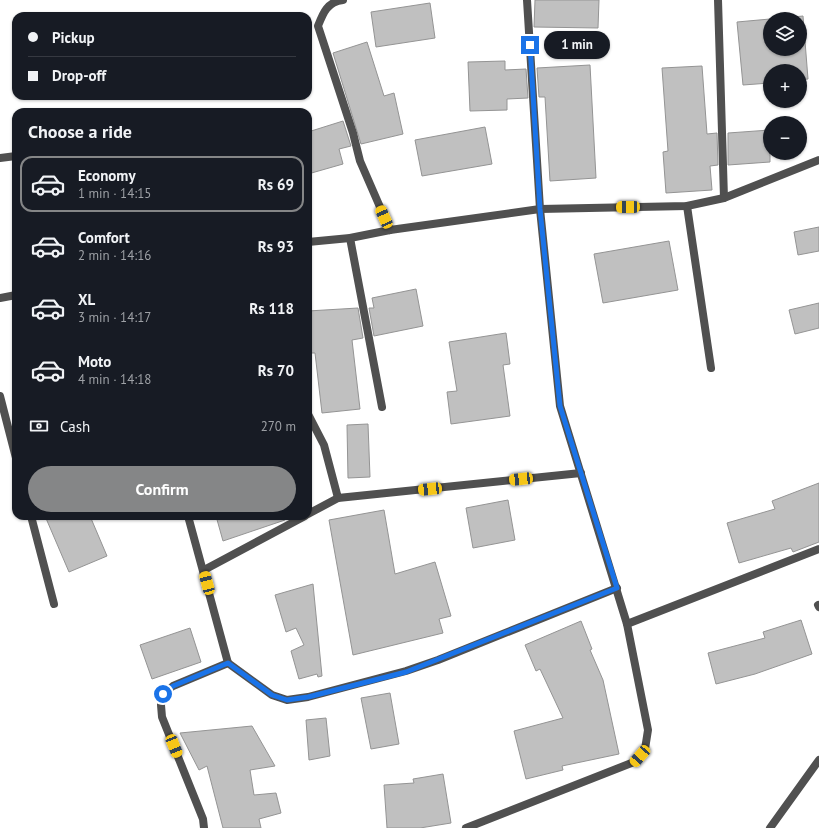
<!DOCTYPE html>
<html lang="en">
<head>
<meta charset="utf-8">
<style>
  body { margin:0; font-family:"PT Sans",sans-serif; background:#20242c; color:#f1f3f6; height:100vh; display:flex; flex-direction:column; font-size:15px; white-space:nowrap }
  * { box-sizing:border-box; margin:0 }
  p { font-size:13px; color:#9ea1a6 }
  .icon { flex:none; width:22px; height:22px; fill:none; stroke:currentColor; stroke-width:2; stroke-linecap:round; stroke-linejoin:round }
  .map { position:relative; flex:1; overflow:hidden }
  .panel { position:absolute; left:12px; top:108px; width:300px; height:412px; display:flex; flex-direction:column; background:#171b24; border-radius:12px; box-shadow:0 1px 3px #0004 }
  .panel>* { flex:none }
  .guide { position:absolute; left:12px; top:12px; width:300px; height:88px; border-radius:12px; box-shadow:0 1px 3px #0004; display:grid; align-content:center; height:88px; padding:0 16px; background:#171b24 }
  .fabs { position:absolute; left:763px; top:12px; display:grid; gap:8px }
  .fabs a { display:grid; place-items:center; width:44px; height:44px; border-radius:50%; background:#171b24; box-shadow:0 1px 3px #0004; font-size:20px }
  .end { position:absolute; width:18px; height:18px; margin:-9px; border:5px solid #1a73e8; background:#fff; box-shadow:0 0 0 2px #fff }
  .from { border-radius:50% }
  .bubble { position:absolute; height:28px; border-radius:14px; background:#171b24; box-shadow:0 1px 3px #0004; font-size:13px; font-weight:700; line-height:28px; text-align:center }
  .car { position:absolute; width:12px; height:24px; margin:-12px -6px; border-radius:5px; box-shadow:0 0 3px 1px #0007; background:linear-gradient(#f5c518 24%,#345 0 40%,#f5c518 0 76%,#345 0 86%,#f5c518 0) }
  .guide b { display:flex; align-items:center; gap:14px; height:38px; font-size:15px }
  .guide b+b { border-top:1px solid #363941 }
  .guide i { width:10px; height:10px; background:#f1f3f6 }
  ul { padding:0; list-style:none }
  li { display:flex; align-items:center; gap:12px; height:56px; margin:0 8px 6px; padding:0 8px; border:2px solid transparent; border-radius:12px }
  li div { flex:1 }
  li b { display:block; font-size:15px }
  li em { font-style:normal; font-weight:700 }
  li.on { border-color:#858687 }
  li>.icon { width:36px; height:36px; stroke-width:1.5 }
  h2 { padding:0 16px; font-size:18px; line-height:48px }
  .pay { display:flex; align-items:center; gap:10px; height:44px; padding:0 16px; font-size:15px }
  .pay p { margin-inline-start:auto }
  .action { display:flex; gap:8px; margin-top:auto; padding:8px 16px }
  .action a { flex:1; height:46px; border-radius:24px; background:#858687; color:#fff; font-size:16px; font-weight:700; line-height:46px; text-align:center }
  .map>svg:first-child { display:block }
  .building { fill:#c0c0c0; stroke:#949494 }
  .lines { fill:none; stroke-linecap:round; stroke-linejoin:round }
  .minor { stroke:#505050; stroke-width:8 }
  .route { stroke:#1a73e8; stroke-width:5 }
</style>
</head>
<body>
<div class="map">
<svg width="819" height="828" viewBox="0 0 819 828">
  <rect width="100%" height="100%" fill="#fff"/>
  <g class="building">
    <path d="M535 0H599L598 28 534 27Z"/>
    <path d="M430 3 435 38 376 47 371 12Z"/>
    <path d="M803 16 808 79 800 80V71H770V83L743 85 737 22 770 19V49H800V19H774Z"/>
    <path d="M367 42 384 96 394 93 403 134 361 144 333 53Z"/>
    <path d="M505 61V70L526 69 528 98 507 99V110L470 111 468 62Z"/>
    <path d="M590 65 596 178 550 181 545 97H539L537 68Z"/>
    <path d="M702 66 707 134 717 133 718 165 710 166 712 190 666 193 663 152 668 151 662 68Z"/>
    <path d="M343 121 351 146 339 149 343 164 308 174V132Z"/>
    <path d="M485 127 492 164 422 176 415 140Z"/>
    <path d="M770 130V162L728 165V133Z"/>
    <path d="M819 227V251L798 255 794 232Z"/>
    <path d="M669 241 678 290 603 303 594 254Z"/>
    <path d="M416 289 423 326 374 336 369 308H374L372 298Z"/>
    <path d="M819 303V328L795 334 789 310Z"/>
    <path d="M358 308 363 338 352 340 360 409 322 413 315 353H309L308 311Z"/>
    <path d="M506 333 510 364 503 365 510 416 451 424 447 392 457 391 449 342Z"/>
    <path d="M368 424 370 477 348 478 347 425Z"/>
    <path d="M819 483V542L793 552 791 548 739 563 727 523 775 509 772 501Z"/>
    <path d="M508 500 515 540 473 548 466 508Z"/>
    <path d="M384 510 395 574 435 562 451 616 439 619 443 633 353 655 329 520Z"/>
    <path d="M45 516H90L107 556 69 572Z"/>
    <path d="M216 516H285V520L223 541Z"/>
    <path d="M313 584 322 676 318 677 317 674 299 679 291 651 304 645 296 628 286 632 275 595Z"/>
    <path d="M801 620 812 654 755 674 716 684 708 653 765 638 763 632Z"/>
    <path d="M581 621 592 649 590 650 603 680 619 754 562 766 563 770 526 779 514 731 563 718 540 669 536 671 525 645Z"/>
    <path d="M190 628 201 662 152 679 140 645Z"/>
    <path d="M390 693 399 744 371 749 361 698Z"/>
    <path d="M326 718 330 756 309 760 306 720Z"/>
    <path d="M252 726 275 766 250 770 254 795 276 793 281 813 259 819 261 828H223L207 766 199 770 180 733Z"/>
    <path d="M443 774 451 823 420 828H387L384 785 414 783 413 779Z"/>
  </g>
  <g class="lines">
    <g class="minor">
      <path d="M343 0C327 2 323 13 318 26L353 133 360 161 390 230"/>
      <path d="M718 0 724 198"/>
      <path d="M0 158 16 156"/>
      <path d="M687 206 711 368"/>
      <path d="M350 238 382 407"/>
      <path d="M308 242 350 238 390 230 540 209 687 206 724 198 819 160"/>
      <path d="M0 298 16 295"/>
      <path d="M0 396 16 458"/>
      <path d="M308 414 324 445 338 498 581 473"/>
      <path d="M308 514 338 498"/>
      <path d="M31 516 54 604"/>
      <path d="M188 516 228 663"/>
      <path d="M204 570 305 516"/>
      <path d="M818 605 819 607"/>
      <path d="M627 624 819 549"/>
      <path d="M204 828 203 819 162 717 161 705 163 694 173 686 228 663 272 695 287 700 308 697 406 671 438 660 617 588"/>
      <path d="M466 828 634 762 645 749 648 730 627 624 560 406 540 209 527 0"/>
      <path d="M770 828 819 760"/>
    </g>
  </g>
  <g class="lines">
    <path class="route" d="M163 694 173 686 228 663 272 695 287 700 308 697 406 672 617 588 560 406 540 209 530 45"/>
  </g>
</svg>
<div class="fabs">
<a><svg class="icon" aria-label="layers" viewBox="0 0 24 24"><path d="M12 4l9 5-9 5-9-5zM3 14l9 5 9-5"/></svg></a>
<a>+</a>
<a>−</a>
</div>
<i class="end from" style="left:163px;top:694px"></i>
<i class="end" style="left:530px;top:45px"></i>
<div class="bubble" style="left:544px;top:31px;width:66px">1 min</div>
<i class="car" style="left:628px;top:207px;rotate:269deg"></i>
<i class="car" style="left:384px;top:217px;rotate:336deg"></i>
<i class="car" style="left:521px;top:479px;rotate:264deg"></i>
<i class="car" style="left:430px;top:489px;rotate:264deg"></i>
<i class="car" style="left:207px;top:583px;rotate:345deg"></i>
<i class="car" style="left:174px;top:746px;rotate:158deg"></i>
<i class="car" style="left:640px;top:756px;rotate:221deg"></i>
<div class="guide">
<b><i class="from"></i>Pickup</b>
<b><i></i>Drop-off</b>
</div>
<section class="panel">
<h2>Choose a ride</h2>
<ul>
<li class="on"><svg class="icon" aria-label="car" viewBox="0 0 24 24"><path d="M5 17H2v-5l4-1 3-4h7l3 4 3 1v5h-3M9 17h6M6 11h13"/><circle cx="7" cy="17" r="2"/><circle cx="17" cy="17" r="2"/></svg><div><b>Economy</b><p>1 min · 14:15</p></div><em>Rs 69</em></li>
<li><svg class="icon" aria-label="car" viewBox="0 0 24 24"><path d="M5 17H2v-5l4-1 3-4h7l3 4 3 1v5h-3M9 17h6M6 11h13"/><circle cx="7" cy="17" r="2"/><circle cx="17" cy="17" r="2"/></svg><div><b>Comfort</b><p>2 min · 14:16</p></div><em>Rs 93</em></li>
<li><svg class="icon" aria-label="car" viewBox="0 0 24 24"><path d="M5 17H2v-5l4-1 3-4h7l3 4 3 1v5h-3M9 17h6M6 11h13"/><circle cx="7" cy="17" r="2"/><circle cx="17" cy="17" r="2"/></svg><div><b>XL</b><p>3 min · 14:17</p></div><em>Rs 118</em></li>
<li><svg class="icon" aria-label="car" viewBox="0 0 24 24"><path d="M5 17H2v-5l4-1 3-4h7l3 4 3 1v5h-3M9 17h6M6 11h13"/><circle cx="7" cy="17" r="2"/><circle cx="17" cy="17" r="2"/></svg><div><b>Moto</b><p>4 min · 14:18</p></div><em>Rs 70</em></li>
</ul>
<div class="pay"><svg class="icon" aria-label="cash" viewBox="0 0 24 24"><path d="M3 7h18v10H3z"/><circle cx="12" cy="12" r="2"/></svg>Cash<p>270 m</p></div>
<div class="action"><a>Confirm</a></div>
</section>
</div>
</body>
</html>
